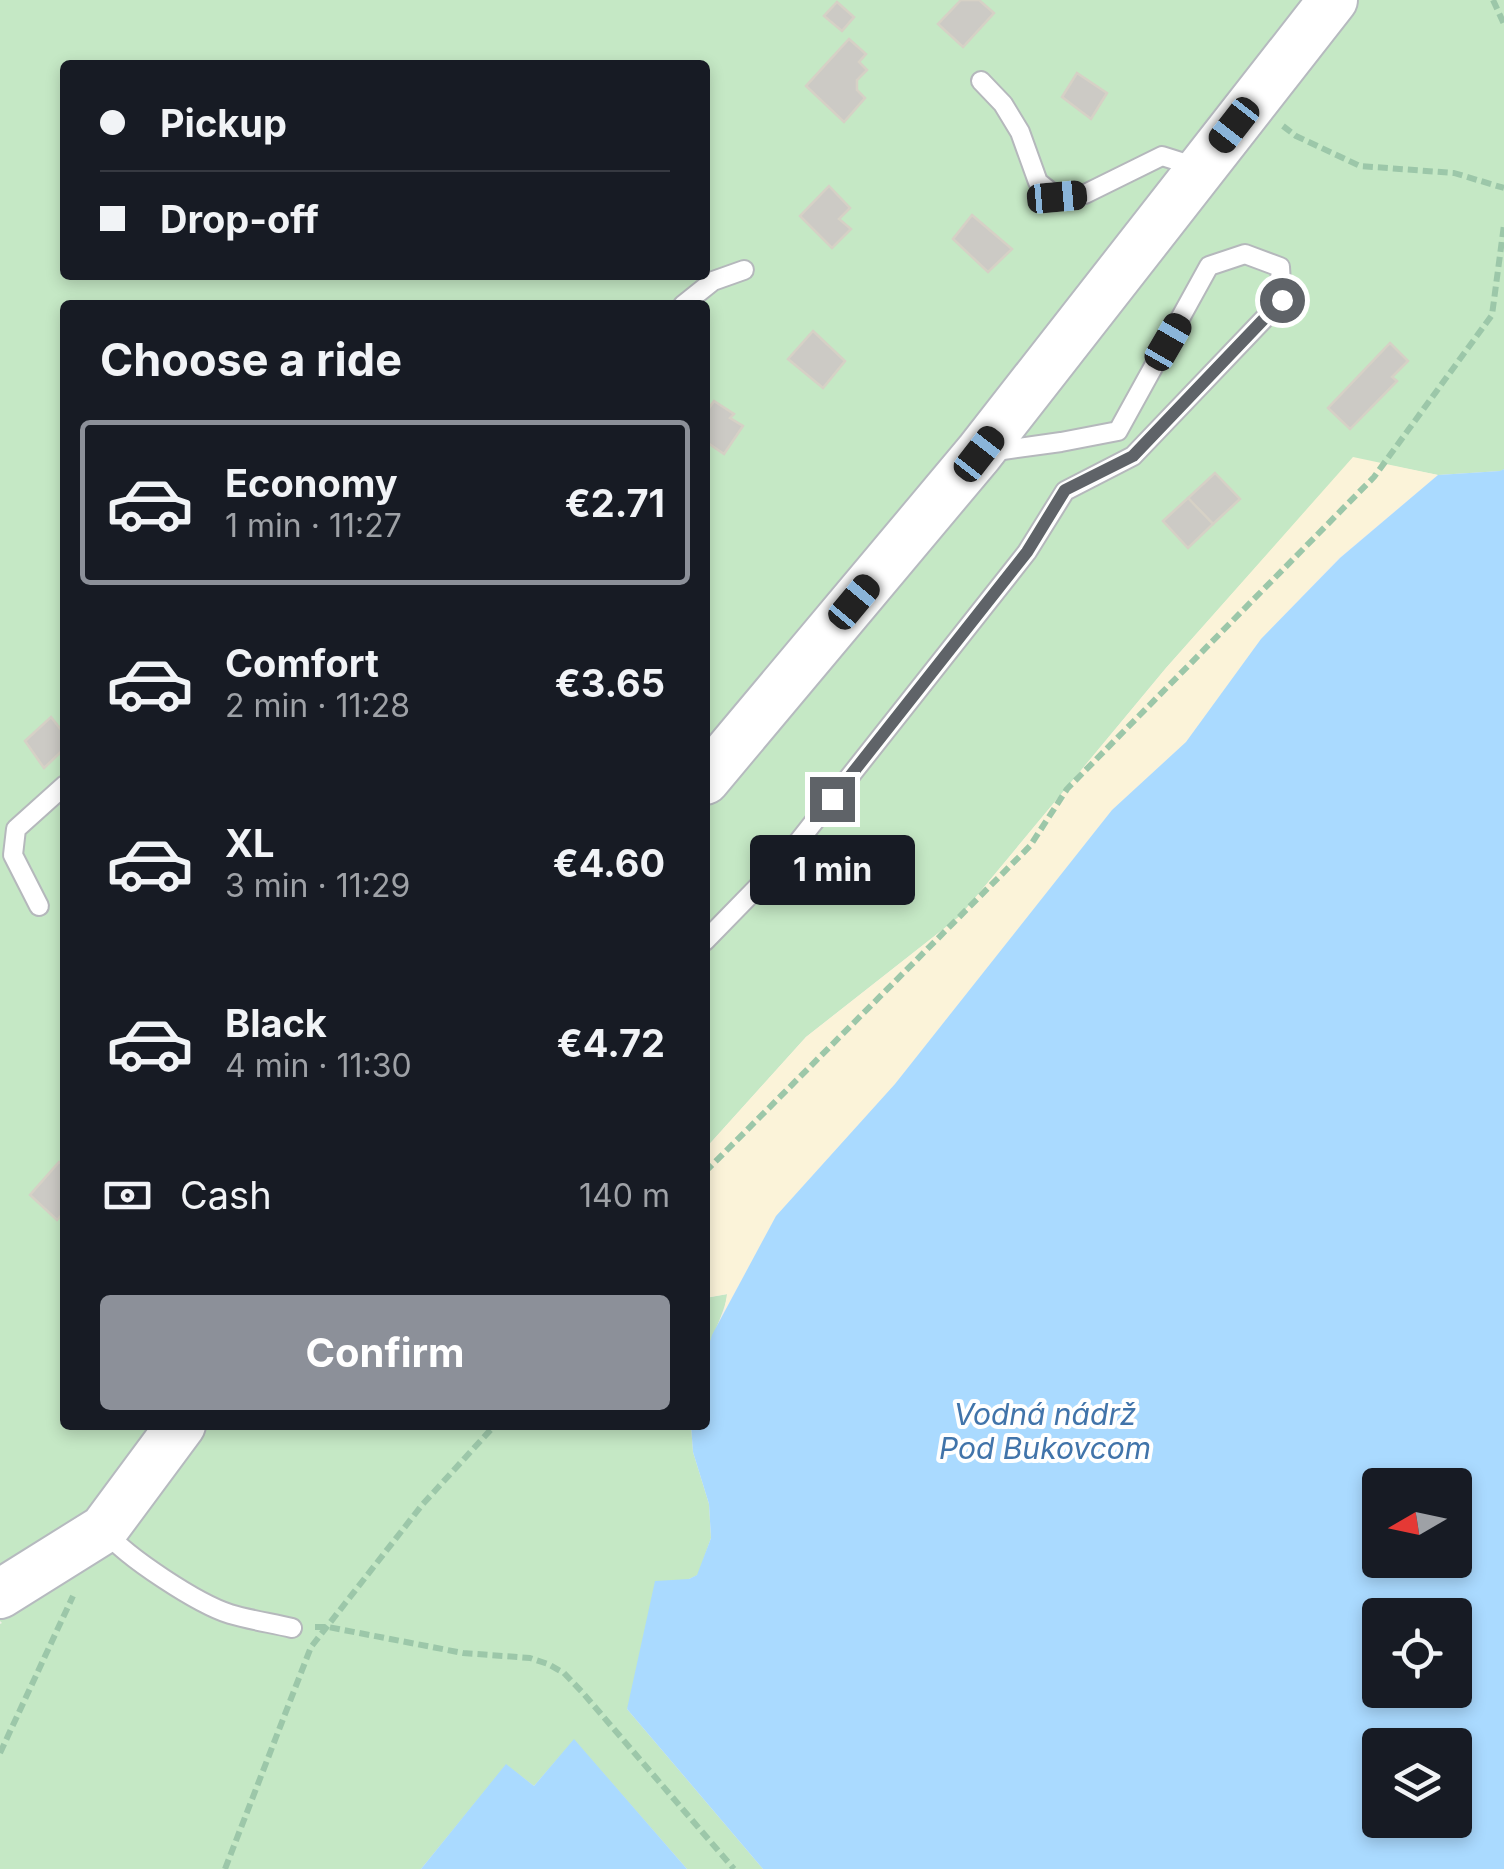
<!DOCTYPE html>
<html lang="en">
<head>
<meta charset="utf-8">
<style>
  body { margin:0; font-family:Inter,sans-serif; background:#20242c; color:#f1f3f6; height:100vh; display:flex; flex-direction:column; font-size:38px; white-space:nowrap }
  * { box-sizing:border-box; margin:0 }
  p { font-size:32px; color:#9ea1a6 }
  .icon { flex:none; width:55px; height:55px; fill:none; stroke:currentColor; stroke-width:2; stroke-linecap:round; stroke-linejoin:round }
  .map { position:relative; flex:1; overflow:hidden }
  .panel { position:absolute; left:60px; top:300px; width:650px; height:1130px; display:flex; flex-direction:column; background:#171b24; border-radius:10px; box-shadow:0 5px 15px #0003 }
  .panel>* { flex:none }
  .guide { position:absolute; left:60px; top:60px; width:650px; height:220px; border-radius:10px; box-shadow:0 5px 15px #0003; display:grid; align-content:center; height:220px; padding:0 40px; background:#171b24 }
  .needle { width:65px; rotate:261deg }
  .tools { position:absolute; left:1362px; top:1468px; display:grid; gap:20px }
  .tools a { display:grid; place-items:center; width:110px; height:110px; border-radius:10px; background:#171b24; box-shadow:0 5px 15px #0003; font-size:50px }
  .end { position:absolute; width:45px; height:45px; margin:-22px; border:12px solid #5f6368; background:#fff; box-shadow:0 0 0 5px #fff }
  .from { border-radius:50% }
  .bubble { position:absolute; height:70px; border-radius:10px; background:#171b24; box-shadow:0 5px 15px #0003; font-size:32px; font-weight:700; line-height:70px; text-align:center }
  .car { position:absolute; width:30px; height:60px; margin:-30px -15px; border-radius:12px; box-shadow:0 0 8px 2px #0007; background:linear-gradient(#222 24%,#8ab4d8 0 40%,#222 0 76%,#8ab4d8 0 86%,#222 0) }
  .guide b { display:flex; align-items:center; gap:35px; height:95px; font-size:38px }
  .guide b+b { border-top:2px solid #363941 }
  .guide i { width:25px; height:25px; background:#f1f3f6 }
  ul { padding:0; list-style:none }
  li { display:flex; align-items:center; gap:30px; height:165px; margin:0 20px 15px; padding:0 20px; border:5px solid transparent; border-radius:10px }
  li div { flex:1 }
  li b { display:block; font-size:38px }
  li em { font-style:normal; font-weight:700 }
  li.on { border-color:#8c9099 }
  li>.icon { width:90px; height:90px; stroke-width:1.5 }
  h2 { padding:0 40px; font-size:45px; line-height:120px }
  .pay { display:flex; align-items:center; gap:25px; height:110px; padding:0 40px; font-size:38px }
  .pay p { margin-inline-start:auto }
  .action { display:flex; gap:20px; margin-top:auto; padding:20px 40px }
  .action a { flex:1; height:115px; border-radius:10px; background:#8c9099; color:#fff; font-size:40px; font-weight:700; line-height:115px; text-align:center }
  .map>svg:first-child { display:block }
  .green { fill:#c5e8c5; fill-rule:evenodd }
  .sand { fill:#fbf3d9 }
  .water { fill:#aadaff; fill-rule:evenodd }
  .building { fill:#cccac5; stroke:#d6d1c6; stroke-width:2.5 }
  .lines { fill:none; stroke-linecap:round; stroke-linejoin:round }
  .lane-casing { stroke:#b5b8bc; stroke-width:22 }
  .secondary-casing { stroke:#b6babf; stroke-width:52 }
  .path { stroke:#9cc7a9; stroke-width:6; stroke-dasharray:10 5; stroke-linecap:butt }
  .lane { stroke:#fff; stroke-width:18 }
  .secondary { stroke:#fff; stroke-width:48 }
  .route { stroke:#5f6368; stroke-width:12 }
  .labels { text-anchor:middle; stroke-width:8; stroke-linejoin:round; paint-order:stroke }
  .water-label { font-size:30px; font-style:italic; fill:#4174aa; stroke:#fff }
</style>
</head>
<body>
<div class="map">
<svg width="1504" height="1869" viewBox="0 0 1504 1869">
  <rect width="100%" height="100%" fill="#f1efe8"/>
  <g class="green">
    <path d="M0 0H1504V469L1501 471 1438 475 1353 458 1166 668 960 916 806 1037 705 1149V305H65V1425H691L693 1452 709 1504 711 1538 698 1575 689 1579 627 1709 763 1869H687L574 1740 534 1786 506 1765 421 1869H0V1624L2 1623 0 1621ZM65 65H705V275H65Z"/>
    <path d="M728 1294C723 1316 712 1335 705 1357V1298Z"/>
  </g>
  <path class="sand" d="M1353 457 1438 475 1339 558 1261 639 1186 742 1112 810 895 1084 776 1216 724 1312 727 1294 705 1298V1149L806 1037 960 916 1166 668Z"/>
  <g class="water">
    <path d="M1504 469V1869H763L627 1709 655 1581 689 1579 697 1575 711 1538 709 1504 693 1452 691 1425H705V1357L712 1335 776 1216 895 1084 1112 810 1186 742 1261 639 1340 558 1438 475 1500 471ZM1380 1485H1455V1560H1380ZM1380 1615H1455V1690H1380ZM1380 1745H1455V1820H1380Z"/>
    <path d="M574 1739 687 1869H421L506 1764 534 1786Z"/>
  </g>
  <g class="building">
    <path d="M961 0H979L994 13 963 47 938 24Z"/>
    <path d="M837 2 854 17 842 31 824 16Z"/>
    <path d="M849 39 866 54 859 62 867 70 857 80V90L865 98 844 122 806 86Z"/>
    <path d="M1077 73 1107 93 1091 119 1062 97Z"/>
    <path d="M829 186 850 208 839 219 851 229 832 248 800 216Z"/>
    <path d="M972 215 1012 249 988 272 953 239Z"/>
    <path d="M813 331 845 361 823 388 788 359Z"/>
    <path d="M1390 343 1408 361 1392 377 1397 381 1350 429 1328 408Z"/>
    <path d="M714 401 734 414 730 418 743 426 724 454 705 441V414Z"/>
    <path d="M1215 473 1240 499 1213 524 1188 498Z"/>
    <path d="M1188 498 1213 524 1188 548 1163 521Z"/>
    <path d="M51 717 65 735V748L44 768 25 741Z"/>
    <path d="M59 1162 65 1167V1211L57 1220 30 1195Z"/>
  </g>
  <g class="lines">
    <g class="lane-casing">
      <g id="lane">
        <path d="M981 81 1003 104 1020 132 1038 182 1057 197 1085 194 1162 156 1200 168"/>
        <path d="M683 305 713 281 744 270"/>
        <path d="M39 906 13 855 16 829 65 785"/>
        <path d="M705 941 783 861 1027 552 1065 491 1133 456 1282 300 1280 267 1245 254 1209 266 1118 431 1061 442 989 452"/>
        <path d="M105 1531C126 1557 198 1604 230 1614 250 1620 271 1623 292 1628"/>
      </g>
    </g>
    <g class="secondary-casing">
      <g id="secondary">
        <path d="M705 780 979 453 1333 0"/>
        <path d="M0 1594 104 1529 181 1425"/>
      </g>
    </g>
    <g class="path">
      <path d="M1493 0 1504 24"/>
      <path d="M1283 126 1296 136 1360 166 1454 173 1504 188"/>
      <path d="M705 1172 1030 846 1067 789 1374 477 1492 315 1504 225"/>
      <path d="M315 1627H328L463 1653 530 1658 548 1664 564 1673 583 1693 734 1869"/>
      <path d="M0 1753 73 1596"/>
      <path d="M225 1869 311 1647 422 1505 495 1425"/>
    </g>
    <use href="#lane" class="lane"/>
    <use href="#secondary" class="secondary"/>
  </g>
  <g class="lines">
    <path class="route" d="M832 799 1027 552 1065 490 1133 456 1282 300"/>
  </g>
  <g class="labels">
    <g class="water-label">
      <text x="1045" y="1425">Vodná nádrž<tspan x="1045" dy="34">Pod Bukovcom</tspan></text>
    </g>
  </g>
</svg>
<div class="tools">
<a><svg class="needle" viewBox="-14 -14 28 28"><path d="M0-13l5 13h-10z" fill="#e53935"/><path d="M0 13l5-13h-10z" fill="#9ea1a6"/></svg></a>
<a><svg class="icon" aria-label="locate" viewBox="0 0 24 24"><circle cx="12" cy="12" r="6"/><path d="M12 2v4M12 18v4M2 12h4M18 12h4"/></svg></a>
<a><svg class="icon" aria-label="layers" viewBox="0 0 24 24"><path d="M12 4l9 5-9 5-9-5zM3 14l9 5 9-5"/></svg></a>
</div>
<i class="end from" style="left:1282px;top:300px"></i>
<i class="end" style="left:832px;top:799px"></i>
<div class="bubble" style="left:750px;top:835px;width:165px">1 min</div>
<i class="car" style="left:1234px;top:125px;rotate:218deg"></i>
<i class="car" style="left:1057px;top:197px;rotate:85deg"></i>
<i class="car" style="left:1168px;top:342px;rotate:30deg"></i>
<i class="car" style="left:979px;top:454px;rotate:38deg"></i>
<i class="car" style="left:854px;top:602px;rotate:40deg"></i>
<div class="guide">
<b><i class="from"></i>Pickup</b>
<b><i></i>Drop-off</b>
</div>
<section class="panel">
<h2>Choose a ride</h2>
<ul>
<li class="on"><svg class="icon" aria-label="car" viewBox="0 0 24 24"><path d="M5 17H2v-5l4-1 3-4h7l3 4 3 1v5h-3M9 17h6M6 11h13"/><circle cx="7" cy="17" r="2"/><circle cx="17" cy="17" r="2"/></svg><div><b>Economy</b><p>1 min · 11:27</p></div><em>€2.71</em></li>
<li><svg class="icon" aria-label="car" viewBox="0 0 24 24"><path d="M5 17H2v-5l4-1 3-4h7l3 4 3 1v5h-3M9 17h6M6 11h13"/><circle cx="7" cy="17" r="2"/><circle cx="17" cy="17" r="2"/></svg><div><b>Comfort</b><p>2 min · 11:28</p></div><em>€3.65</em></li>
<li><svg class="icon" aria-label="car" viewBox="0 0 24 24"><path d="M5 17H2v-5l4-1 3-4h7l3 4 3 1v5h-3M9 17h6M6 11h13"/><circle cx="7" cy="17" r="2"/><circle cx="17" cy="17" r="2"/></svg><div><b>XL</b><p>3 min · 11:29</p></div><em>€4.60</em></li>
<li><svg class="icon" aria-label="car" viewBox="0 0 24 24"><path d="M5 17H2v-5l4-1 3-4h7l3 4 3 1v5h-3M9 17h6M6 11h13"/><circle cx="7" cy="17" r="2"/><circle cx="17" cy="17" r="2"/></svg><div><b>Black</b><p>4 min · 11:30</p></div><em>€4.72</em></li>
</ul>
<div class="pay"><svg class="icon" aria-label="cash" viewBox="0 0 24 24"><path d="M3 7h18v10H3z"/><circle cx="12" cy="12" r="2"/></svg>Cash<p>140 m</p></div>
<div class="action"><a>Confirm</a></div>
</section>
</div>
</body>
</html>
